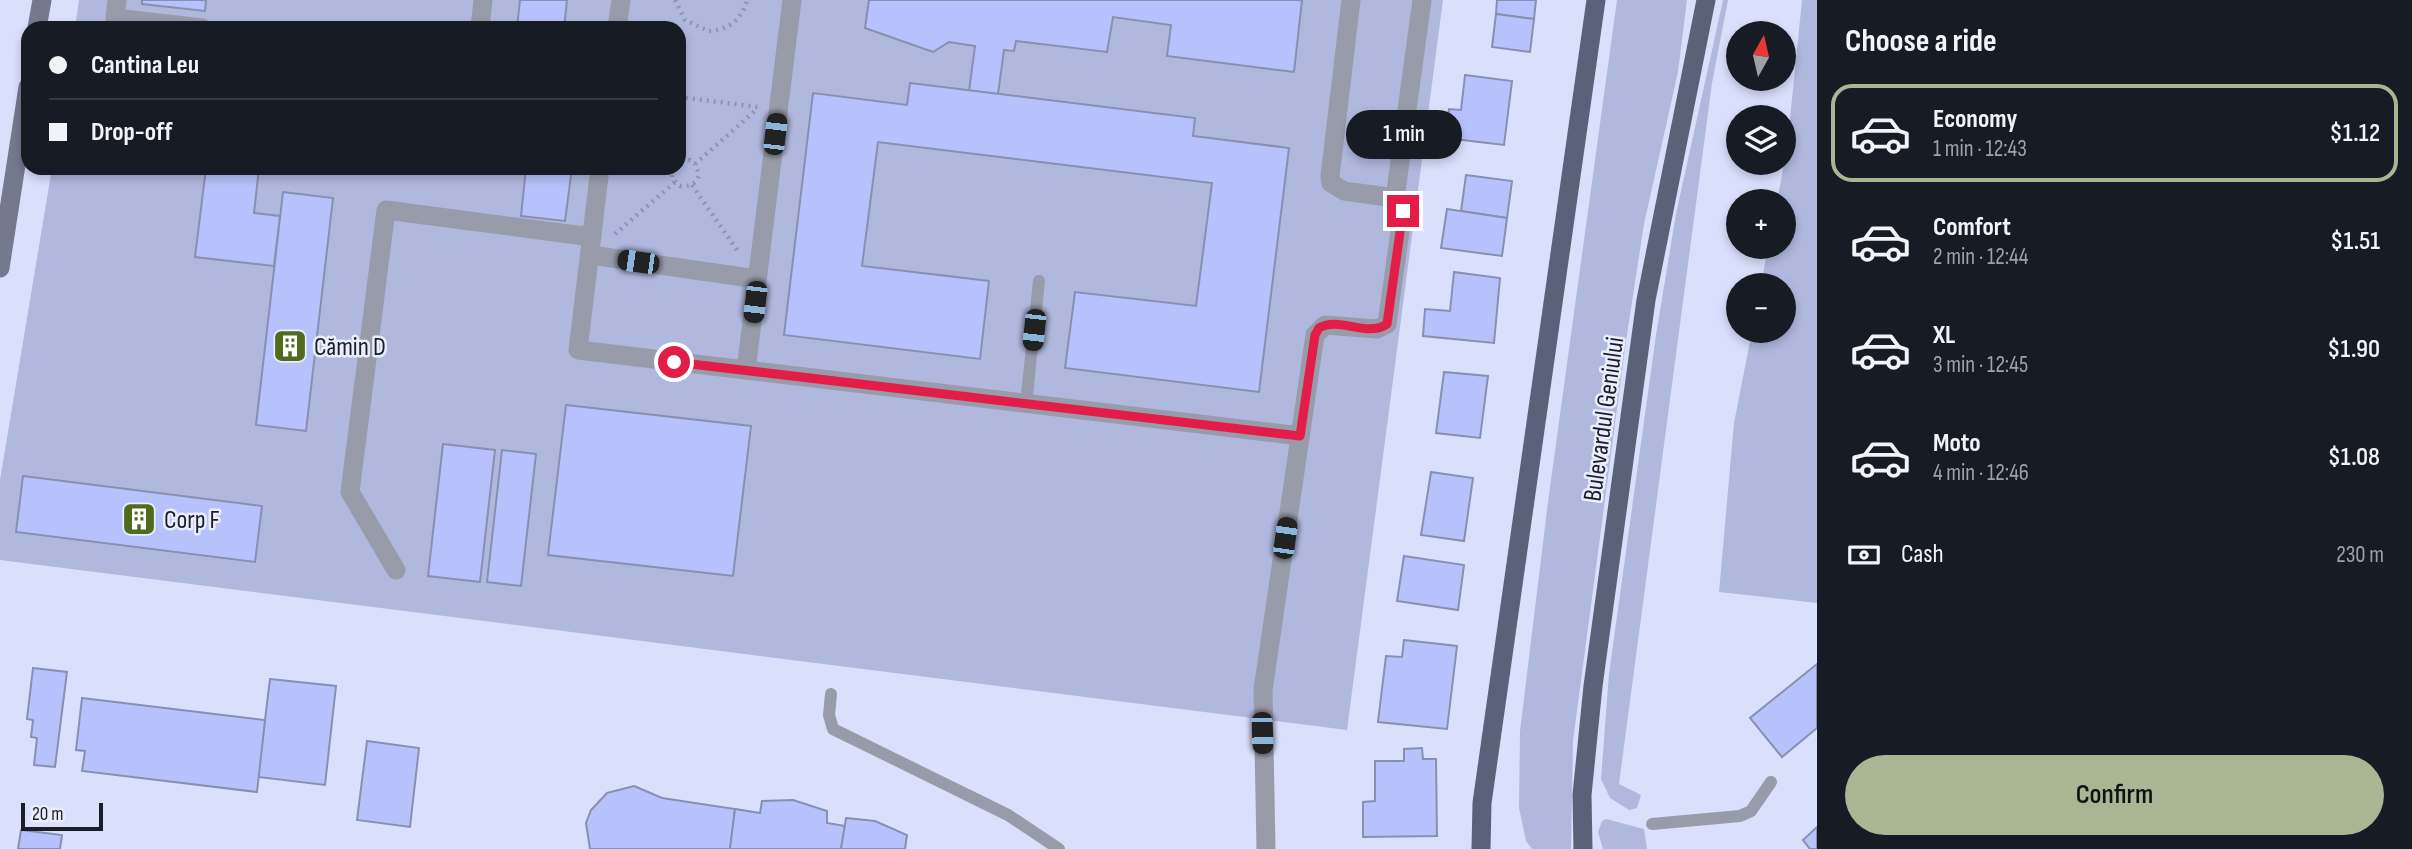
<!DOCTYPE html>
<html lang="en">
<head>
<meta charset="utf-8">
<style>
  body { margin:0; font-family:"Sofia Sans Condensed",sans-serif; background:#20242c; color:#f1f3f6; height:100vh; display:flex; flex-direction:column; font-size:26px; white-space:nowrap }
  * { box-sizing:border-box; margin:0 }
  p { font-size:23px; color:#9ea1a6 }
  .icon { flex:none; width:38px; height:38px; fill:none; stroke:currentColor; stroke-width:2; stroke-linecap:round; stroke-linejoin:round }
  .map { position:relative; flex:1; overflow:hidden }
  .panel { display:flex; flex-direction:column; background:#171b24; width:595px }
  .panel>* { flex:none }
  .guide { position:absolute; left:21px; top:21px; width:665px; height:154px; border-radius:21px; box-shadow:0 4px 10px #0003; display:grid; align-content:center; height:154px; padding:0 28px; background:#171b24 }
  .needle { width:46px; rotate:8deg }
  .controls { position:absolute; left:1726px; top:21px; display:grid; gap:14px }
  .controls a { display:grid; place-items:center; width:70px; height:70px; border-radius:50%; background:#171b24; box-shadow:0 4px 10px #0003; font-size:35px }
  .scale { position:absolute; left:21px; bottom:18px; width:82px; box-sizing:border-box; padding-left:7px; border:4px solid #1b1e2a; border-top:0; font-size:19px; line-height:24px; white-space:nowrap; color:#1b1e2a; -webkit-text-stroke:5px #eaedfc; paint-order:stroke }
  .end { position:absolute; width:32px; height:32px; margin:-16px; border:9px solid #e11d48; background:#fff; box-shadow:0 0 0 4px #fff }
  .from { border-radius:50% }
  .bubble { position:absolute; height:49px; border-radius:24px; background:#171b24; box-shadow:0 4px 10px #0003; font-size:23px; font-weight:600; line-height:49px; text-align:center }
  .car { position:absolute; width:21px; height:42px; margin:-21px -10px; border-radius:9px; box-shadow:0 0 5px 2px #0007; background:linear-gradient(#222 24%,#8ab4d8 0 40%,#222 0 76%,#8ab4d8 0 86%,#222 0) }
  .guide b { display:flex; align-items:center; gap:24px; height:66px; font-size:26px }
  .guide b+b { border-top:2px solid #363941 }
  .guide i { width:18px; height:18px; background:#f1f3f6 }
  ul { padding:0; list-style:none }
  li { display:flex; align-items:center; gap:21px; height:98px; margin:0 14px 10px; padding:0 14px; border:4px solid transparent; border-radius:21px }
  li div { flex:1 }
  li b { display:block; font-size:26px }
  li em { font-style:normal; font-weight:600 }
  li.on { border-color:#a9b694 }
  li>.icon { width:63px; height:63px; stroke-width:1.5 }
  h2 { padding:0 28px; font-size:32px; line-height:84px }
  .pay { display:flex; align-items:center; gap:18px; height:77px; padding:0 28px; font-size:26px }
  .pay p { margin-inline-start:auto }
  .action { display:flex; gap:14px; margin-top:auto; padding:14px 28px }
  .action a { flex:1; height:80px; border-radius:42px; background:#a9b694; color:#111; font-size:28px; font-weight:600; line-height:80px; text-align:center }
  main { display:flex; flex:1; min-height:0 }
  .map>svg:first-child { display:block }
  .green { fill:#b1b8de }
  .building { fill:#b7c2fc; stroke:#898fb0; stroke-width:2 }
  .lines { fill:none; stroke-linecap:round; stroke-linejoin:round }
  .path { stroke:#9195ab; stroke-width:4.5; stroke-dasharray:2 5; stroke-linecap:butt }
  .service { stroke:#989baa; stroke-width:12 }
  .minor { stroke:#989baa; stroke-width:19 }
  .secondary { stroke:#75798e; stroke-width:19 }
  .primary { stroke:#5c617a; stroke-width:19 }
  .route { stroke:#e11d48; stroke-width:9 }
  .labels { text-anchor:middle; stroke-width:5; stroke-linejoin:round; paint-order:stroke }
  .poi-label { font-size:26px; fill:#1b1e2a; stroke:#eaedfc; text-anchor:start }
  .street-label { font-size:26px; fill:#1b1e2a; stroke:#eaedfc }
</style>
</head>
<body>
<main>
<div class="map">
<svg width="1817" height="849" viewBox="0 0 1817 849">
  <rect width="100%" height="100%" fill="#dadffc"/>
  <g class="green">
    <path d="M79 0H1443L1347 730 0 560V480L52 168H679V28H75Z"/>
    <path d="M1617 0H1687L1678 72 1644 224 1626 341 1573 741 1571 849H1532L1526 841 1519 808 1520 731 1548 502Z"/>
    <path d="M1723 0H1728L1712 83 1619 784 1641 795 1637 808 1629 810 1610 798 1601 779 1609 674 1656 335 1676 214Z"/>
    <path d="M1802 0H1817V603L1719 592 1734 423 1752 331H1783V285H1761L1768 247H1783V201H1777L1787 148Z"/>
    <path d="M1606 819 1644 829 1647 849H1603L1598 832 1602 821Z"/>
  </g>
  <g class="building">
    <path d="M142 0H206L205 11 142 4Z"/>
    <path d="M520 0H567L564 28H517Z"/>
    <path d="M869 0H1302L1294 72 1167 56 1171 25 1113 17 1107 52 1016 41 1014 51 1004 50 998 94 969 91 975 46 949 42 933 52 865 28Z"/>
    <path d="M1497 0H1536L1534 19 1496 14Z"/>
    <path d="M1496 14 1534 19 1530 52 1492 47Z"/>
    <path d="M1465 75 1512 81 1504 145 1446 138 1449 109 1461 110Z"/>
    <path d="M910 83 1195 118 1193 136 1289 148 1259 392 1065 368 1075 292 1196 306 1212 183 878 142 862 266 989 281 980 359 784 335 813 93 907 105Z"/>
    <path d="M206 168H259L254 213 280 216 274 266 195 257Z"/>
    <path d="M526 168H572L565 221 521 216Z"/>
    <path d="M1466 175 1512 181 1507 218 1461 211Z"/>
    <path d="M283 192 333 198 306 431 256 425Z"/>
    <path d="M1447 209 1507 218 1502 256 1441 248Z"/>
    <path d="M1454 272 1500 278 1494 343 1423 336 1425 309 1450 311Z"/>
    <path d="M1444 372 1488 376 1480 438 1436 433Z"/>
    <path d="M566 405 751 426 733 576 548 555Z"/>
    <path d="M443 444 495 450 480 582 428 576Z"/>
    <path d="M502 450 536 454 521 586 487 582Z"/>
    <path d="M1431 472 1473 478 1464 541 1421 535Z"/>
    <path d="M23 476 262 506 255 562 16 532Z"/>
    <path d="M1404 556 1464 565 1458 610 1397 601Z"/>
    <path d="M1404 640 1457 646 1447 729 1378 722 1386 656 1402 657Z"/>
    <path d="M1817 664V728L1782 757 1750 718Z"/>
    <path d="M33 668 67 672 55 767 34 765 37 738 31 737 33 720 27 719Z"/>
    <path d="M270 679 336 686 325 785 258 777Z"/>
    <path d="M82 698 265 720 257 792 82 771 85 751 76 750Z"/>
    <path d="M367 741 419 748 410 827 357 820Z"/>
    <path d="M1422 748 1423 759H1436L1437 836 1363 837V802L1375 801V761H1404V749Z"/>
    <path d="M634 786 662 798 735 809 730 849H590L586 823 591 810 607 793Z"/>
    <path d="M793 800 827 811V823L845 826 841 849H730L735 809 760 813 762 801Z"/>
    <path d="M846 818 875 821 907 835 905 849H841Z"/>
    <path d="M1817 827V849H1810L1803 840Z"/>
    <path d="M21 830 62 835 60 849H18Z"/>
  </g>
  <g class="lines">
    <g class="path">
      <path d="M675 0 685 20 708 31C727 31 742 20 747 0"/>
      <path d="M679 97 758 107"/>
      <path d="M695 164 755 111"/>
      <path d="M672 168V178L680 186C690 187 697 183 699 174L695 164 690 160 679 161"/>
      <path d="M692 185 737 250"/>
      <path d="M615 234 675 182"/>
    </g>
    <g class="service">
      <path d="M1026 404 1039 281"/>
      <path d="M831 694 829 715 833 729 1008 815 1059 849"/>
      <path d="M1652 824 1740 816 1751 811 1771 782"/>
    </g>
    <g class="minor">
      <path d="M117 0 115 18 202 28"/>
      <path d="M480 28 483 0"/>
      <path d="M617 28 621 0"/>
      <path d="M600 168 578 350 1300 436"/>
      <path d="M1395 198 1422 0"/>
      <path d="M591 255 757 279"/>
      <path d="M746 370 792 0"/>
      <path d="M396 570 350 492 386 210 592 237"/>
      <path d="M1266 849 1263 690 1315 335 1325 325 1377 329 1387 324 1403 210 1402 203 1395 198 1344 191 1331 183 1330 176 1351 0"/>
    </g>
    <g class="secondary">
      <path d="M37 28 42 0"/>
      <path d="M0 268 28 87"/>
    </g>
    <g class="primary">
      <path d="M1481 849 1482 803 1596 0"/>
      <path d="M1583 849 1582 795 1593 686 1646 300 1706 0"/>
    </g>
  </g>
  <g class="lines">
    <path class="route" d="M674 362 1300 436 1315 335 1319 328C1340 316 1367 338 1387 324L1403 211"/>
  </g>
  <defs>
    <g id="building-square" transform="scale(1.75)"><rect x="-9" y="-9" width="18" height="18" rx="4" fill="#506b1d" stroke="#eaedfc"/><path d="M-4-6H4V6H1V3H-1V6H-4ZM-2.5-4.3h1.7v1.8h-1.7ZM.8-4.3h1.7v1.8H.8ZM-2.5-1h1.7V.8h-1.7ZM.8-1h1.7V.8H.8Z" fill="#fff"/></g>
  </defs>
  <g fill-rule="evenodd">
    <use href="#building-square" x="290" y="346"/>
    <use href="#building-square" x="139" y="519"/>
  </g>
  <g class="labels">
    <g class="poi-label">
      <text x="314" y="355">Cămin D</text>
      <text x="164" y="528">Corp F</text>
    </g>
    <g class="street-label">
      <text transform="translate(1603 419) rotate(-82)" y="9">Bulevardul Geniului</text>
    </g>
  </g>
</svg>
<div class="controls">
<a><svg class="needle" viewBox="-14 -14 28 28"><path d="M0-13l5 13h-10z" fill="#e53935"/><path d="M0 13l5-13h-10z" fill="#9ea1a6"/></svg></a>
<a><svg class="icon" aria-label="layers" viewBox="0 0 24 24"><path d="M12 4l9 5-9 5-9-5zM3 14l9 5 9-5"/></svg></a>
<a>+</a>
<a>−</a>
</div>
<div class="scale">20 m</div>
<i class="end from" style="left:674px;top:362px"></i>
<i class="end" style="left:1403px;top:211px"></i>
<div class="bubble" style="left:1346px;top:110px;width:116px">1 min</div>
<i class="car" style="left:775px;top:134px;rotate:7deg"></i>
<i class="car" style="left:638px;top:262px;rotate:278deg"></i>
<i class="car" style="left:755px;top:302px;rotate:187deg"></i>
<i class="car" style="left:1034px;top:330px;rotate:186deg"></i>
<i class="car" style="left:1285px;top:538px;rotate:8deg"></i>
<i class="car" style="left:1262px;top:733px;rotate:178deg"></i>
<div class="guide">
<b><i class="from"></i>Cantina Leu</b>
<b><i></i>Drop-off</b>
</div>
</div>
<section class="panel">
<h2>Choose a ride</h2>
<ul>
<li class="on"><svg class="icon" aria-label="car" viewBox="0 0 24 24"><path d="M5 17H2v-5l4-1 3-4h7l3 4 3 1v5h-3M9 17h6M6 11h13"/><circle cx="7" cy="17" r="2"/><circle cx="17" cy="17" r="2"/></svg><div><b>Economy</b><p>1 min · 12:43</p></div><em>$1.12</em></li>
<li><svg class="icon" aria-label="car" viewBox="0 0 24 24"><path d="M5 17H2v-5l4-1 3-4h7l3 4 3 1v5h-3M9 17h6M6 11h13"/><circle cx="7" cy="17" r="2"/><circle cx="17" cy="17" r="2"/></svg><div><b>Comfort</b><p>2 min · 12:44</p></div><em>$1.51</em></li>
<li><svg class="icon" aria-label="car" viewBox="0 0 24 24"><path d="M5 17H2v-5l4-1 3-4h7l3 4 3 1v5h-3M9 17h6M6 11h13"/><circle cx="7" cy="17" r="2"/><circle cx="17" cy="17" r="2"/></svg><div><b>XL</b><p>3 min · 12:45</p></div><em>$1.90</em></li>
<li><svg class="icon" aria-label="car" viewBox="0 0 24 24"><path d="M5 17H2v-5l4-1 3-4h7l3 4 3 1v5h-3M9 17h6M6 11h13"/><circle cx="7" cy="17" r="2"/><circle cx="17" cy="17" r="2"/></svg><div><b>Moto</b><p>4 min · 12:46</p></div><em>$1.08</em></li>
</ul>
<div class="pay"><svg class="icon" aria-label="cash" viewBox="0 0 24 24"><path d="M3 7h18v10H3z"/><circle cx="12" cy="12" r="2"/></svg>Cash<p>230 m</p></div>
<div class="action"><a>Confirm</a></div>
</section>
</main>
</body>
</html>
